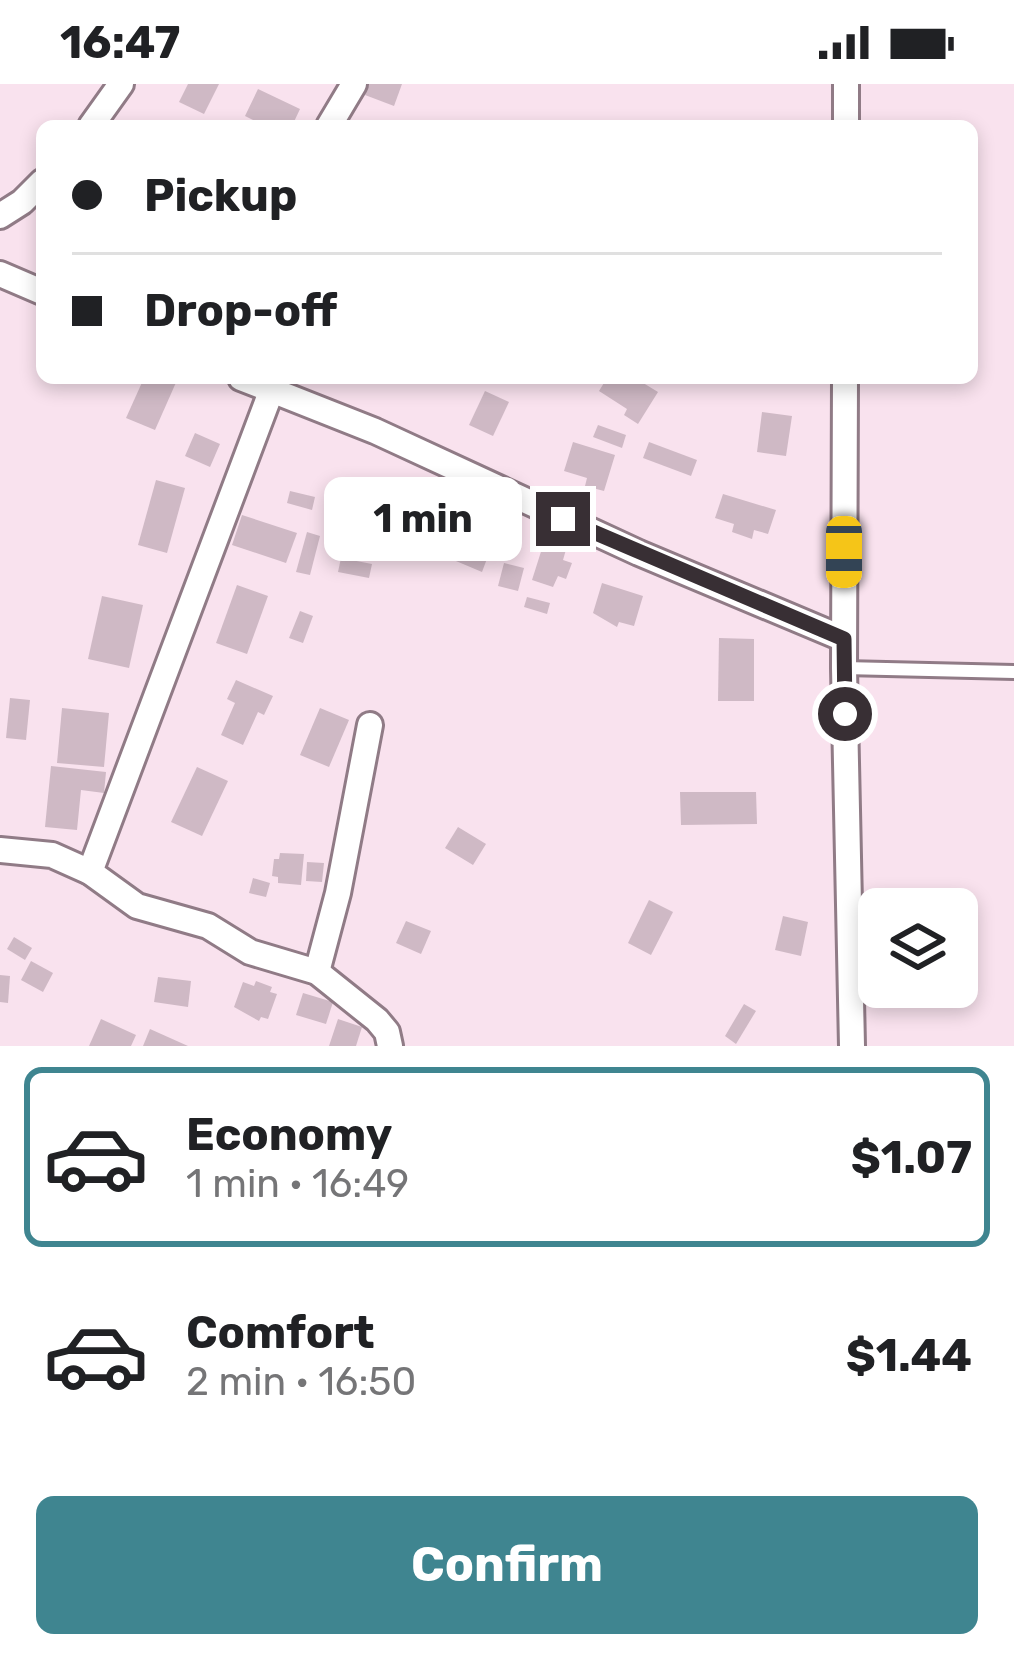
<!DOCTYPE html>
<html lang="en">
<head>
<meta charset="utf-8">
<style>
  body { margin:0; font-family:Rubik,sans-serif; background:#f2f2f2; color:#202124; height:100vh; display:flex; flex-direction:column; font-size:45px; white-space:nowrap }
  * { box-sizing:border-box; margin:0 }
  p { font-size:39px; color:#757577 }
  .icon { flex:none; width:66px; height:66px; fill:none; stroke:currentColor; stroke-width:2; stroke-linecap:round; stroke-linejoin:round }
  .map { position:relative; height:962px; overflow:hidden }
  .sheet { display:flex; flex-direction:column; background:#fff; flex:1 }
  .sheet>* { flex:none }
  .guide { position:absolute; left:36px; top:36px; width:942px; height:264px; border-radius:18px; box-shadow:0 6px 18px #0003; display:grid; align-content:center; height:264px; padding:0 36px; background:#fff }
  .buttons { position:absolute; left:858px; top:804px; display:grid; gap:24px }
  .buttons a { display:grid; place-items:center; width:120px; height:120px; border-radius:18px; background:#fff; box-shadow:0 6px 18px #0003; font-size:60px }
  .end { position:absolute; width:54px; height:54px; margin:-27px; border:15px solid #382f34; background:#fff; box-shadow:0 0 0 6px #fff }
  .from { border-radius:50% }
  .bubble { position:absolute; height:84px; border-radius:18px; background:#fff; box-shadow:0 6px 18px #0003; font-size:39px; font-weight:700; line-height:84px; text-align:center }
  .car { position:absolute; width:36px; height:72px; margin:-36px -18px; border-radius:15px; box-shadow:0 0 9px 3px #0007; background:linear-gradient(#f5c518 24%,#345 0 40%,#f5c518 0 76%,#345 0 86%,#f5c518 0) }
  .guide b { display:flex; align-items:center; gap:42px; height:114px; font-size:45px }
  .guide b+b { border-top:3px solid #e0e0e0 }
  .guide i { width:30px; height:30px; background:#202124 }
  ul { padding:21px 0 0; list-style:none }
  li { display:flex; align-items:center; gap:36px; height:180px; margin:0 24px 18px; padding:0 12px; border:6px solid transparent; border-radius:18px }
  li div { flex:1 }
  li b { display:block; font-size:45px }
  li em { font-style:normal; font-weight:700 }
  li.on { border-color:#3f8590 }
  li>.icon { width:108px; height:108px; stroke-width:1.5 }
  .action { display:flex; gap:24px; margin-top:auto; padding:24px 36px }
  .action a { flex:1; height:138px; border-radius:18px; background:#3f8590; color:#fff; font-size:48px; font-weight:700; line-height:138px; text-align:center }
  .status { display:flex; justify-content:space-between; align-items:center; height:84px; padding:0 60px; background:#fff; direction:ltr }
  .status svg { height:33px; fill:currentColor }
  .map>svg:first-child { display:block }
  .building { fill:#cfb9c5 }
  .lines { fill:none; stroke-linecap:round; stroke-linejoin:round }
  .lane-casing { stroke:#907b86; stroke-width:18 }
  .street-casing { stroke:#907b86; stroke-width:30 }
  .lane { stroke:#fff; stroke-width:12 }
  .street { stroke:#fff; stroke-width:24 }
  .route { stroke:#382f34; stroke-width:15 }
</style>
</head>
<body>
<div class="status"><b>16:47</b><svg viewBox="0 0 49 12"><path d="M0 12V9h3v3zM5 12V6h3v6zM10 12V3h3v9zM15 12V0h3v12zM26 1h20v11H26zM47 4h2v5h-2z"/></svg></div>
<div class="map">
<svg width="1014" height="962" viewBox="0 0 1014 962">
  <rect width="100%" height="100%" fill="#f9e2ee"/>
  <g class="building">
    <path d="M188 0H219L204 30 179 18Z"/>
    <path d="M369 0H402L394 22 365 11Z"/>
    <path d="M258 5 300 25 292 42H250L253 36 245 32Z"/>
    <path d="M144 294H178L155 346 126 334Z"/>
    <path d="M607 294H635L658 308 638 340 624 331 627 325 599 307Z"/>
    <path d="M485 307 509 318 493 352 469 341Z"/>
    <path d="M762 328 792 332 786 372 757 368Z"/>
    <path d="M598 341 626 351 622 364 593 353Z"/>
    <path d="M195 349 220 360 210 383 185 372Z"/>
    <path d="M573 358 615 371 604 407 585 402 587 394 564 387Z"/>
    <path d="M649 358 697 376 691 392 643 374Z"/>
    <path d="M156 396 185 404 167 469 138 461Z"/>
    <path d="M363 400 395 408 392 425 417 431 410 459 377 450 375 457 350 451Z"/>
    <path d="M290 407 315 413 312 426 287 419Z"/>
    <path d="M723 410 776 426 768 450 754 446 752 455 732 448 734 440 715 434Z"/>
    <path d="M242 431 297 449 286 479 232 461Z"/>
    <path d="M307 448 320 452 310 491 296 488Z"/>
    <path d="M433 449 488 472 482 488 437 469 439 464 428 460Z"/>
    <path d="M545 455 567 462 563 476 572 479 566 495 558 492 553 503 532 496Z"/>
    <path d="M341 474 372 480 369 494 338 488Z"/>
    <path d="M504 479 524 484 518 507 498 502Z"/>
    <path d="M602 499 643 512 634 542 619 538 617 543 593 529Z"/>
    <path d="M237 501 268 512 247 570 216 559Z"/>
    <path d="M102 512 143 521 129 584 88 575Z"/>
    <path d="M527 513 550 519 547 530 524 523Z"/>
    <path d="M300 527 313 532 303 559 289 554Z"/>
    <path d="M719 554 754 555V617H718Z"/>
    <path d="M236 596 273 612 264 631 258 628 243 661 221 651 235 619 227 615Z"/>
    <path d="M10 614 30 616 26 656 6 654Z"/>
    <path d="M62 624 109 629 104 683 57 679Z"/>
    <path d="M320 624 349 636 329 683 300 671Z"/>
    <path d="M51 682 106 688 104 709 81 706 77 746 45 743Z"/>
    <path d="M197 683 228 697 202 752 171 738Z"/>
    <path d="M680 708H756L757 740 681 741Z"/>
    <path d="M458 743 486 760 473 781 445 764Z"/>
    <path d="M280 769 304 770 301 801 278 799V793L272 792 274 775H279Z"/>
    <path d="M307 778 324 779 322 798 306 797Z"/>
    <path d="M253 794 270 799 266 813 249 809Z"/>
    <path d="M649 816 673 828 651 871 628 859Z"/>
    <path d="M783 832 808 838 801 872 775 866Z"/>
    <path d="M406 837 431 847 421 870 396 859Z"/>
    <path d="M14 853 32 864 25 876 7 865Z"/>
    <path d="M31 877 53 889 43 908 21 896Z"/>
    <path d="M0 891 10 892 8 919 0 918Z"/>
    <path d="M158 893 191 897 188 923 154 918Z"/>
    <path d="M256 897 272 903 270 908 277 910 268 935 261 933 259 937 234 923 243 898 254 902Z"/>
    <path d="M303 909 333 918 326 940 296 931Z"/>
    <path d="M744 920 756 927 736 960 725 952Z"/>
    <path d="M101 935 136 951 131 962H89Z"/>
    <path d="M338 935 362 943 356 962H329Z"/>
    <path d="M150 945 188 962H143Z"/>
  </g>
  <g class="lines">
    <g class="lane-casing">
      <path id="lane" d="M844 584 1014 588"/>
    </g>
    <g class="street-casing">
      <g id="street">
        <path d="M91 42 121 0"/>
        <path d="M329 42 354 0"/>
        <path d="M846 42V0"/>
        <path d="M0 132 22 118 42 98"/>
        <path d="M0 190 42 208"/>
        <path d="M241 294 375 347 639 469 844 555"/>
        <path d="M845 294 844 584 852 962"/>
        <path d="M0 766 52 771 90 788 137 822 208 842 250 868 317 888 377 936 387 948 390 962"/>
        <path d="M90 788 272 305"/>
        <path d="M317 888 338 809 370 641"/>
      </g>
    </g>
    <use href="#lane" class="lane"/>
    <use href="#street" class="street"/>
  </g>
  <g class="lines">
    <path class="route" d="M563 435 844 555 845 630"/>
  </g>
</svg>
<div class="buttons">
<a><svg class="icon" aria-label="layers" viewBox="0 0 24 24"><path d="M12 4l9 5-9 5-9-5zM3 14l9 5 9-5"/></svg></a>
</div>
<i class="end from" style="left:845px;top:630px"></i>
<i class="end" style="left:563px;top:435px"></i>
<div class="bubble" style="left:324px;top:393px;width:198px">1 min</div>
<i class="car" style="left:844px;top:468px;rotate:180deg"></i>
<div class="guide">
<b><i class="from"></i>Pickup</b>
<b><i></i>Drop-off</b>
</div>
</div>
<section class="sheet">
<ul>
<li class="on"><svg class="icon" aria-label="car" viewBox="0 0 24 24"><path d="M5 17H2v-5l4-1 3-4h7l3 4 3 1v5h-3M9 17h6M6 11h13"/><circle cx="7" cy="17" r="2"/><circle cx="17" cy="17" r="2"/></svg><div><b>Economy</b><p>1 min · 16:49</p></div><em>$1.07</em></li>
<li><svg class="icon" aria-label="car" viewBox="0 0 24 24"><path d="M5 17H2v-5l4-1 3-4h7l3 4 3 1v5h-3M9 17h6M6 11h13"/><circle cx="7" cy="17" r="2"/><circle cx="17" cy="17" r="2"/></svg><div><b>Comfort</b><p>2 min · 16:50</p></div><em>$1.44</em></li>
</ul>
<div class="action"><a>Confirm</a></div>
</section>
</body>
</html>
